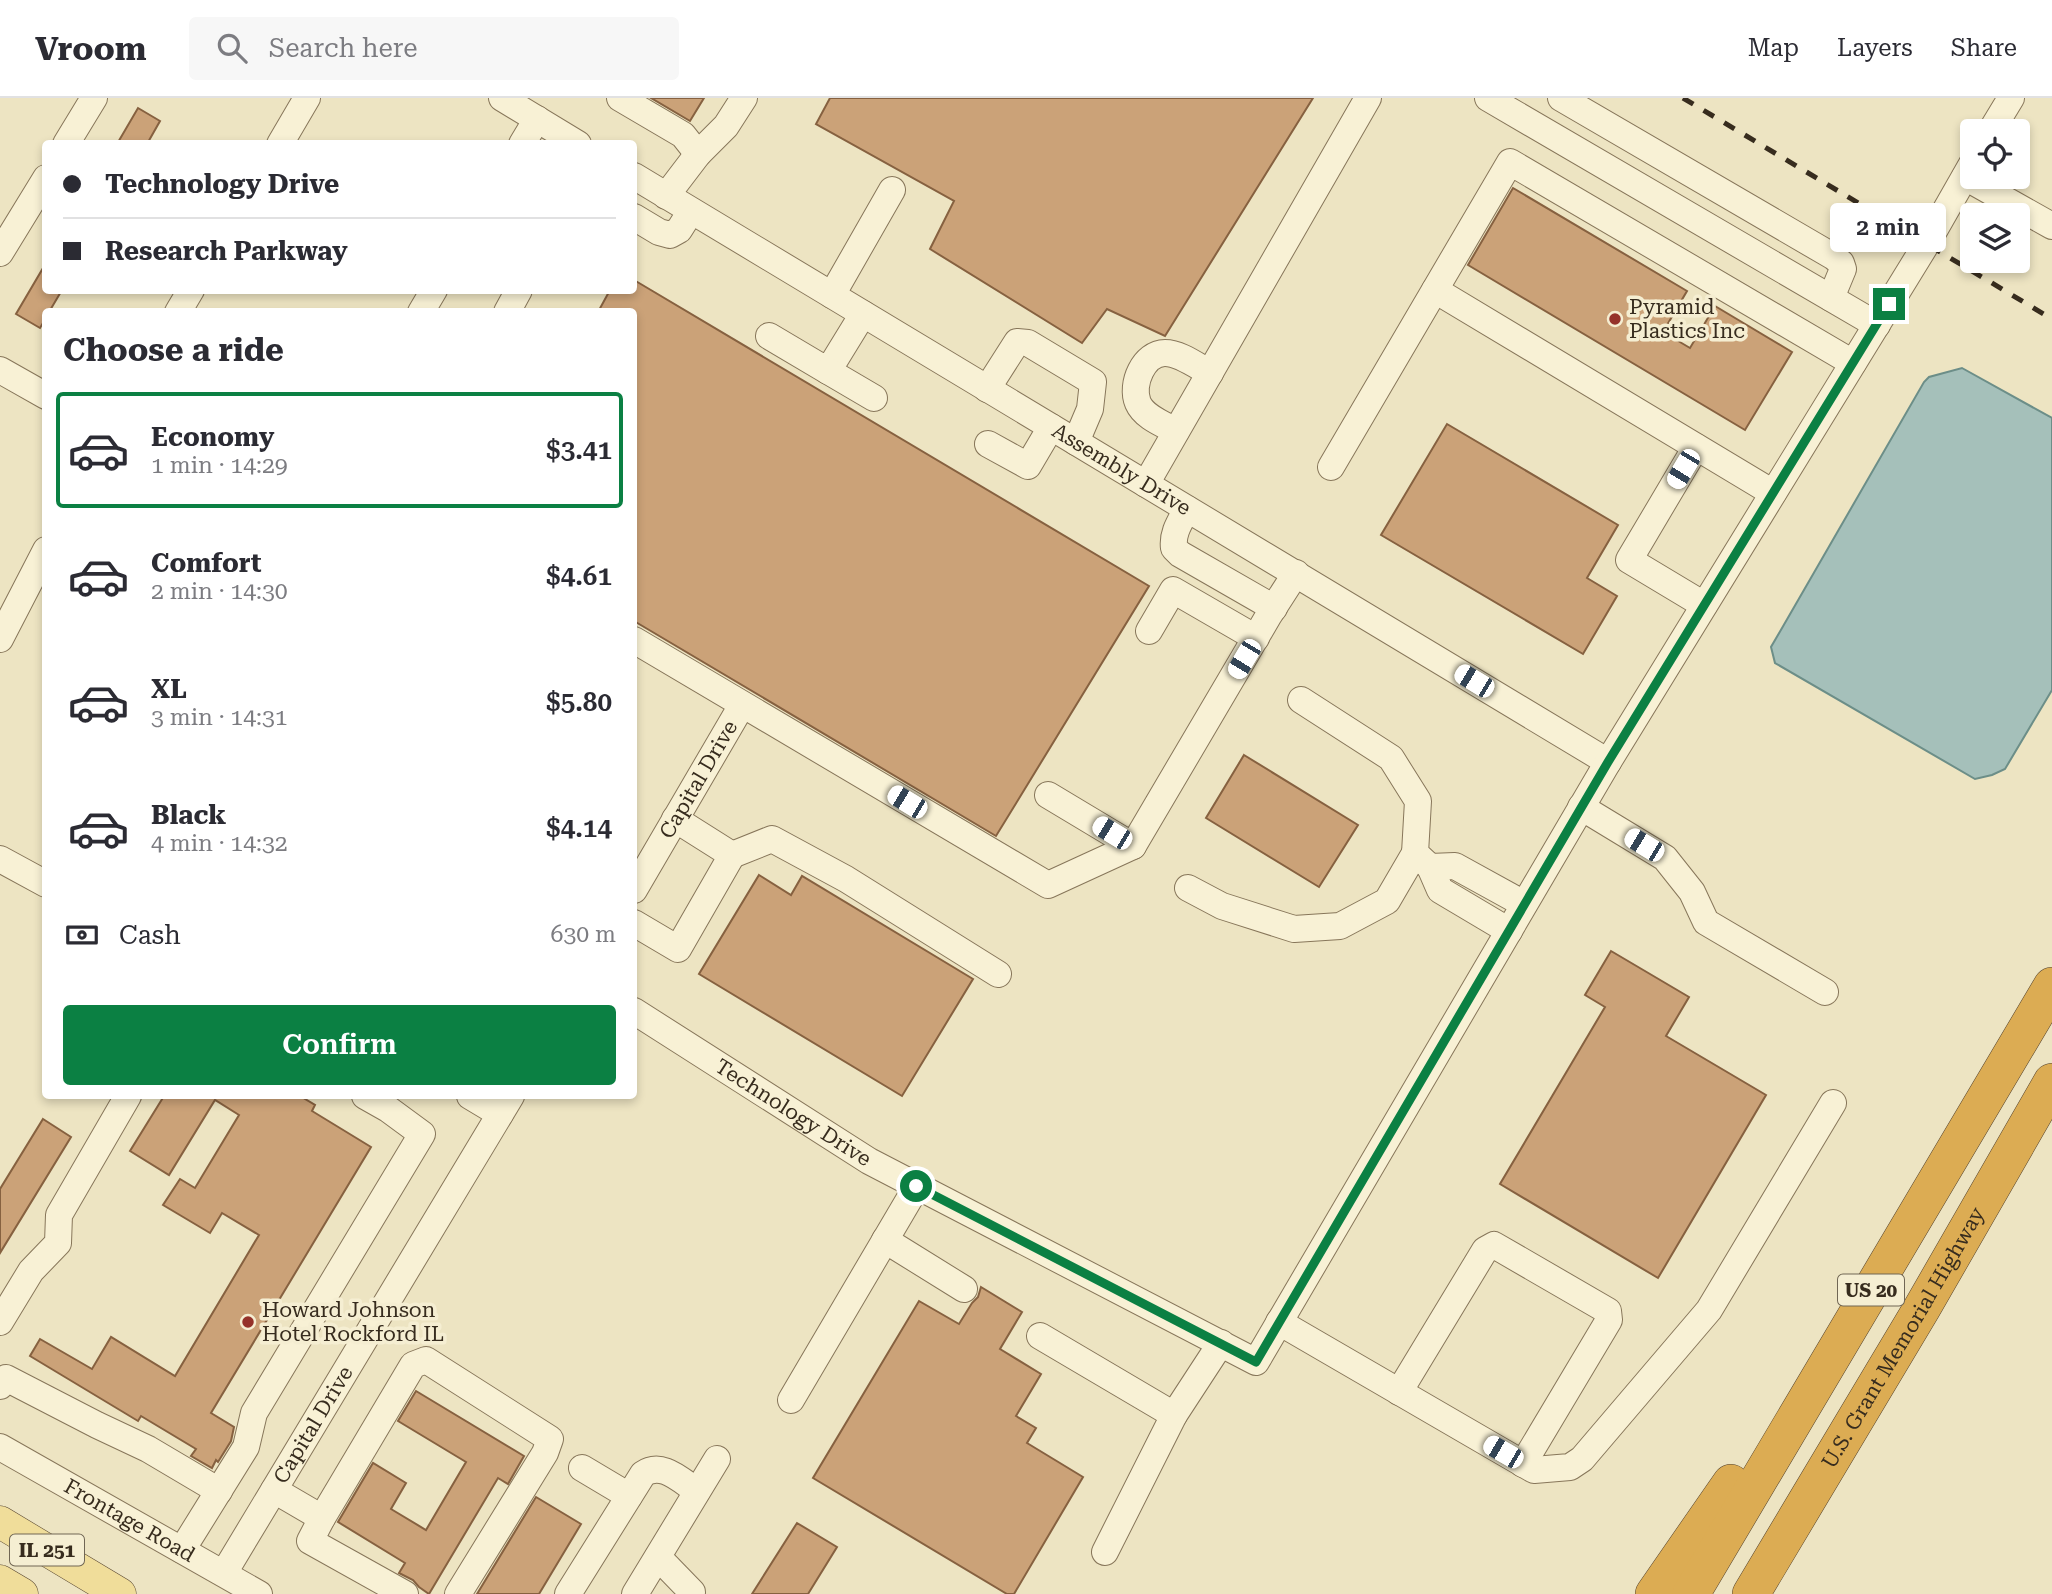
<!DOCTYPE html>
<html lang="en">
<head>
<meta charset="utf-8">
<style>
  body { margin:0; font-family:"Roboto Serif",serif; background:#f7f7f7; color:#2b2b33; height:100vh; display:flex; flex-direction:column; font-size:26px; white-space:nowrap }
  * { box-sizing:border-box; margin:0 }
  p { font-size:23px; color:#7c7c81 }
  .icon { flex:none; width:38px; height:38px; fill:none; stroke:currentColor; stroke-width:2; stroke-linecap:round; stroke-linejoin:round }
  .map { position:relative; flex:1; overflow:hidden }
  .drawer { position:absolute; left:42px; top:210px; width:595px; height:791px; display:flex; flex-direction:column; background:#fff; border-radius:7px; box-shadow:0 4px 10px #0003 }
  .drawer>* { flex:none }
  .top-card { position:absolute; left:42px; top:42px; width:595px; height:154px; border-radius:7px; box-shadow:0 4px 10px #0003; display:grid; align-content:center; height:154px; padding:0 21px; background:#fff }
  .controls { position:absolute; left:1960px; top:21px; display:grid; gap:14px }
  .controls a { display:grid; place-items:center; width:70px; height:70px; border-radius:7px; background:#fff; box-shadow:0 4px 10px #0003; font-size:35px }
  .end { position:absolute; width:32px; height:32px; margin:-16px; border:9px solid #0b8043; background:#fff; box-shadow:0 0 0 4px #fff }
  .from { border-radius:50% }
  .bubble { position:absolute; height:49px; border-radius:7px; background:#fff; box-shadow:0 4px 10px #0003; font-size:23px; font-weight:600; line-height:49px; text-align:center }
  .car { position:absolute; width:21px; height:42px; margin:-21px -10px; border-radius:9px; box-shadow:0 0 5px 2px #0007; background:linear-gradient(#fff 24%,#345 0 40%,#fff 0 76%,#345 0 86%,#fff 0) }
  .top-card b { display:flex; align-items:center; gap:24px; height:66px; font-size:26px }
  .top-card b+b { border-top:2px solid #e1e1e2 }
  .top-card i { width:18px; height:18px; background:#2b2b33 }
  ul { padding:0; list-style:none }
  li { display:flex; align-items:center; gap:21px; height:116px; margin:0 14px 10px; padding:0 7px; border:4px solid transparent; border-radius:7px }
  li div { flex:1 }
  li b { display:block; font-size:26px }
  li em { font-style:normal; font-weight:600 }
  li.current { border-color:#0b8043 }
  li>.icon { width:63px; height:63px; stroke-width:1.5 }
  h2 { padding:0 21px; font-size:32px; line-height:84px }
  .pay { display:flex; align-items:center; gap:18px; height:77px; padding:0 21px; font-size:26px }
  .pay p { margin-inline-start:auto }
  .button { display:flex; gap:14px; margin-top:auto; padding:14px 21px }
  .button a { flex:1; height:80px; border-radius:7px; background:#0b8043; color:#fff; font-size:28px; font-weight:600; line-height:80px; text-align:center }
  header { display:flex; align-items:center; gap:42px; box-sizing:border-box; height:98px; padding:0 35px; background:#fff; border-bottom:2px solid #e1e1e2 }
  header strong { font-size:33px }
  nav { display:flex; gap:38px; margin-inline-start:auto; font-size:24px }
  .search { width:490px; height:63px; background:#f7f7f7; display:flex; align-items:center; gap:18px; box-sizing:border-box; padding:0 24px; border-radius:7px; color:#7c7c81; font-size:26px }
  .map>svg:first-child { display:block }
  .water { fill:#a5c0ba; stroke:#6c8e88; stroke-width:2 }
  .building { fill:#cba278; stroke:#866140; stroke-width:2 }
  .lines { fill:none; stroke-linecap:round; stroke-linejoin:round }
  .minor-casing { stroke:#87765a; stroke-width:28 }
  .major-casing { stroke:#55432e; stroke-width:33 }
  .highway-casing { stroke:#55432e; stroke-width:38 }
  .minor { stroke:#f8f1d5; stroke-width:26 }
  .major { stroke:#f0dd9a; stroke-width:32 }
  .highway { stroke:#dcac53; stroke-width:37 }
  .rail { stroke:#372c1e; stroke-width:5; stroke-dasharray:12 12; stroke-linecap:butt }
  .route { stroke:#0b8043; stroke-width:9 }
  .poi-dot { fill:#95322a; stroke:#f5eed2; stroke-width:2.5 }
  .labels { text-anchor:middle; stroke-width:7; stroke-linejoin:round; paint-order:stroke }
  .shield { fill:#f5eed2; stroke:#706654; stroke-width:2 }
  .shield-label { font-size:19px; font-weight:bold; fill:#372c1e }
  .poi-label { font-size:21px; fill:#372c1e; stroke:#f5eed2; text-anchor:start }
  .street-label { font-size:21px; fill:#372c1e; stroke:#f5eed2 }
</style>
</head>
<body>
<header>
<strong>Vroom</strong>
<div class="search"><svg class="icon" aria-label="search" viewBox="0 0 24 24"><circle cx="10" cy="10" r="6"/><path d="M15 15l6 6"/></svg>Search here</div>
<nav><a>Map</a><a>Layers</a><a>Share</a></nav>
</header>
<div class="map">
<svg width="2052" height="1496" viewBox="0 0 2052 1496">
  <rect width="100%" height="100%" fill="#ede4c2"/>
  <path class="water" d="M1962 270 2052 320V592L2005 671 1992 677 1975 681 1775 565 1771 549 1924 284 1929 279Z"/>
  <g class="building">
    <path d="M651 0H704L690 23Z"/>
    <path d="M830 0H1313L1165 238 1107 211 1082 245 930 151 954 103 816 26Z"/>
    <path d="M138 10 160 23 147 46H117Z"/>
    <path d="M1513 90 1687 193 1663 234 1690 250 1715 208 1792 254 1745 332 1468 167Z"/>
    <path d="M46 165V192H62L49 214H46V220L40 230 16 216Z"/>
    <path d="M634 182 1149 488 996 738 634 523V214H598L610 192H634Z"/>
    <path d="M1447 326 1618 427 1587 480 1617 498 1583 556 1381 437Z"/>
    <path d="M1244 657 1358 727 1319 789 1206 720Z"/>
    <path d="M759 777 791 797 802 778 973 881 902 998 699 876Z"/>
    <path d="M1611 853 1689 899 1666 938 1766 997 1658 1180 1500 1086 1605 909 1585 897Z"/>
    <path d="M164 998H300L315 1007 312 1013 371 1049 211 1315 234 1329 231 1343 218 1364 216 1362 212 1370 191 1358 196 1351 141 1318 138 1323 30 1258 40 1241 92 1271 111 1239 175 1278 259 1137 222 1115 210 1135 163 1107 180 1081 195 1090 239 1017 215 1002 169 1077 130 1053Z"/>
    <path d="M43 1021 71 1039 0 1155V1091Z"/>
    <path d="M981 1189 1022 1214 1000 1251 1041 1276 1016 1318 1036 1330 1027 1345 1083 1379 1014 1496H1007L813 1380 919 1203 959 1226 972 1205 978 1199Z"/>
    <path d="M416 1293 524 1358 508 1386 498 1380 429 1496 419 1489 413 1482 399 1475 405 1465 338 1424 373 1365 406 1385 391 1411 426 1432 466 1364 398 1323Z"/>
    <path d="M536 1399 581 1426 539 1496H477Z"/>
    <path d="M797 1425 837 1449 808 1496H752Z"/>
  </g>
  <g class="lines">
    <g class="minor-casing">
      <g id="minor">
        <path d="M502 0 578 46"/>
        <path d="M620 0 683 37 698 56"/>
        <path d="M1488 0 1877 227"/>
        <path d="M1561 0 1834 159 1841 165 1843 171 1831 200"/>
        <path d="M1991 33 2011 0"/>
        <path d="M66 46 94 0"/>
        <path d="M280 46 307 0"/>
        <path d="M522 46 537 21"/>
        <path id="s1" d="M634 78 1608 664"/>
        <path d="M1965 79 2052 128"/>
        <path d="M666 98 698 56 726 28 744 0"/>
        <path d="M634 119 659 134 670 137 679 132 691 113"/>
        <path d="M0 155 46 80"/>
        <path d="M1435 192 1773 395"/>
        <path d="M832 197 892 92"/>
        <path d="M178 214 191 192"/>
        <path d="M421 214 434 192"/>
        <path d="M507 214 519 192"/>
        <path d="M769 238 828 273 863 216"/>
        <path d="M0 272 46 298"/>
        <path d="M828 273 874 300"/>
        <path d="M987 291 1017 244 1028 245 1093 284 1090 311 1076 344"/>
        <path d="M1176 333C1163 326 1144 319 1138 305 1130 286 1144 255 1165 255 1180 255 1197 268 1210 275"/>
        <path d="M988 346 1028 368 1051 329"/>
        <path d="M1696 349 1629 462 1704 507"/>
        <path d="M1331 369 1510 64 1853 265"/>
        <path d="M1146 386 1368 0"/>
        <path d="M1187 411C1180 424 1172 435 1174 450L1180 456 1274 510"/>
        <path d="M1149 533 1173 492 1256 540"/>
        <path d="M0 541 46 452"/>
        <path d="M634 542 1048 787 1133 748"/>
        <path d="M1301 602 1391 660 1418 703 1415 755 1430 769"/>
        <path d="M1048 697 1133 748 1269 517 1296 475"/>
        <path d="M1581 709 1665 760 1692 794 1706 824 1825 894"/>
        <path d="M732 757 772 741 846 781 998 876"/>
        <path d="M0 761 46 786"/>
        <path d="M1188 790 1222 808 1294 831 1340 828 1387 803 1415 755"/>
        <path id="s2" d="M634 792 742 607"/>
        <path d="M634 825 678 851 732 757 675 721"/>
        <path d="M1509 833 1440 792 1430 769 1455 768 1524 806"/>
        <path id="s3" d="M634 913 869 1063 1256 1264 1608 664 1927 145 1972 66"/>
        <path d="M470 998 500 1016"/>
        <path d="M885 1142 964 1191"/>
        <path d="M0 1224 31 1173 58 1145 59 1117 128 998"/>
        <path d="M1279 1224 1534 1372 1570 1369 1582 1361 1709 1212 1833 1005"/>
        <path d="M1040 1238 1174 1317 1105 1454"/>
        <path d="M0 1288 6 1280 97 1327 148 1351 219 1393"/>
        <path d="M1399 1294 1485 1152 1494 1147 1608 1213 1609 1222 1523 1366"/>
        <path d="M791 1302 917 1088"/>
        <path d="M1174 1317 1221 1245"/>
        <path id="s4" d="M0 1349 259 1496"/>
        <path d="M582 1370 629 1398"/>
        <path d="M274 1392 322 1420"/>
        <path d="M182 1452 246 1349 254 1315 422 1036 388 1011 365 998"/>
        <path d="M658 1459 692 1494"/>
        <path id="s5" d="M224 1475 511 998"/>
        <path d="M405 1496 310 1443 322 1420 413 1267 426 1262 550 1341 545 1355 458 1496"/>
        <path d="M568 1496 643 1376C662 1363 680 1382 697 1393"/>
        <path d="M635 1496 717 1361"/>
      </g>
    </g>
    <g class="major-casing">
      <g id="major">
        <path d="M0 1424 120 1496"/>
        <path d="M0 1483 22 1496"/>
      </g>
    </g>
    <g class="highway-casing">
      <g id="highway">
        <path d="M1654 1496 1731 1385"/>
        <path d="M1691 1496 2052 888"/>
        <path id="s6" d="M1751 1496 1922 1210 2052 984"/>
      </g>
    </g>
    <use href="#minor" class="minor"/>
    <use href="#major" class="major"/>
    <use href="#highway" class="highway"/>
    <path class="rail" d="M1683 0 2052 221"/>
  </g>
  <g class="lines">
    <path class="route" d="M916 1088 1256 1264 1608 664 1889 206"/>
  </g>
  <g class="poi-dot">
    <circle cx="1615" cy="221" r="7"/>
    <circle cx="248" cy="1224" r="7"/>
  </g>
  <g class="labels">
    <g class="shield">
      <rect x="1838" y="1176.5" width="66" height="31" rx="5"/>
      <rect x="10" y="1436.5" width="74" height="31" rx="5"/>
    </g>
    <g class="shield-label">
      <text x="1871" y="1199">US 20</text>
      <text x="47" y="1459">IL 251</text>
    </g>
    <g class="poi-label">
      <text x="1629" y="216">Pyramid<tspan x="1629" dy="24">Plastics Inc</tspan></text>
      <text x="262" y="1219">Howard Johnson<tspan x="262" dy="24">Hotel Rockford IL</tspan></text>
    </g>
    <g class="street-label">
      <text dy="7" stroke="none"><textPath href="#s1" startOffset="569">Assembly Drive</textPath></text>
      <text dy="7" stroke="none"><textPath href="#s2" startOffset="128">Capital Drive</textPath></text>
      <text dy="7" stroke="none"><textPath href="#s3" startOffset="189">Technology Drive</textPath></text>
      <text dy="7" stroke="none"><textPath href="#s6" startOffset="298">U.S. Grant Memorial Highway</textPath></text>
      <text dy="7" stroke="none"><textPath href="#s5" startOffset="173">Capital Drive</textPath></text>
      <text dy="7" stroke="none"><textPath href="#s4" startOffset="149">Frontage Road</textPath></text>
    </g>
  </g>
</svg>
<div class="controls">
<a><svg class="icon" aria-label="locate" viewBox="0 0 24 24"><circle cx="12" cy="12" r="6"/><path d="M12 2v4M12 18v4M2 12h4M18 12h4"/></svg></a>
<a><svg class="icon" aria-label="layers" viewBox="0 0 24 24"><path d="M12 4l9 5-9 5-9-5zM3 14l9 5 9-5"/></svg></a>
</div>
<i class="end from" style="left:916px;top:1088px"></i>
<i class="end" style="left:1889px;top:206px"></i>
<div class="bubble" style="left:1830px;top:105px;width:116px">2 min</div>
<i class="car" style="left:1683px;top:371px;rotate:211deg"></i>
<i class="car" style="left:1244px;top:561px;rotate:211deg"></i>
<i class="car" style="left:1474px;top:583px;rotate:301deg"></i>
<i class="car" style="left:907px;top:704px;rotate:301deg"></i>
<i class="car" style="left:1112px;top:735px;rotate:301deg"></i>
<i class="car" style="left:1644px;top:747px;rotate:301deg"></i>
<i class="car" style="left:1503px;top:1354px;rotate:300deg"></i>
<div class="top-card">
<b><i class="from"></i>Technology Drive</b>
<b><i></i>Research Parkway</b>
</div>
<section class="drawer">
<h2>Choose a ride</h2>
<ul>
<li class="current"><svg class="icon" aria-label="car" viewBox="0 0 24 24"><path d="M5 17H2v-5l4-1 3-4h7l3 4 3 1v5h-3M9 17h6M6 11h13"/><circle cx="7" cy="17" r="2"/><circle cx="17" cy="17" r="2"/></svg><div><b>Economy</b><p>1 min · 14:29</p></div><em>$3.41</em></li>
<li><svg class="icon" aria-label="car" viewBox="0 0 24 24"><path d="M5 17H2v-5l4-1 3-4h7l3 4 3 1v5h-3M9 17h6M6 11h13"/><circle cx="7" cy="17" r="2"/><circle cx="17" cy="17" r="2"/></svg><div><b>Comfort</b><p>2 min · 14:30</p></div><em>$4.61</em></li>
<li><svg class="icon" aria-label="car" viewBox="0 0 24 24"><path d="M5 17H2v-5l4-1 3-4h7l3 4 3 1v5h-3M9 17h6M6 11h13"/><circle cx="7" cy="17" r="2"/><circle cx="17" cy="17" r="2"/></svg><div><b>XL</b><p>3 min · 14:31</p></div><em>$5.80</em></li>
<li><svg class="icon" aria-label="car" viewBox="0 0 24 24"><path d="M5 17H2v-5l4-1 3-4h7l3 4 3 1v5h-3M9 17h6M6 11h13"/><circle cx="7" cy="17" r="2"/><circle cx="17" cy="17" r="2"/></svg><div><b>Black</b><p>4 min · 14:32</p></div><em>$4.14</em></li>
</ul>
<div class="pay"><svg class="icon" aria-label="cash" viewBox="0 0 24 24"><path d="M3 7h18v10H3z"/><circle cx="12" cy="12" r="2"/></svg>Cash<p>630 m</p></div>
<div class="button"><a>Confirm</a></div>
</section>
</div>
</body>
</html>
